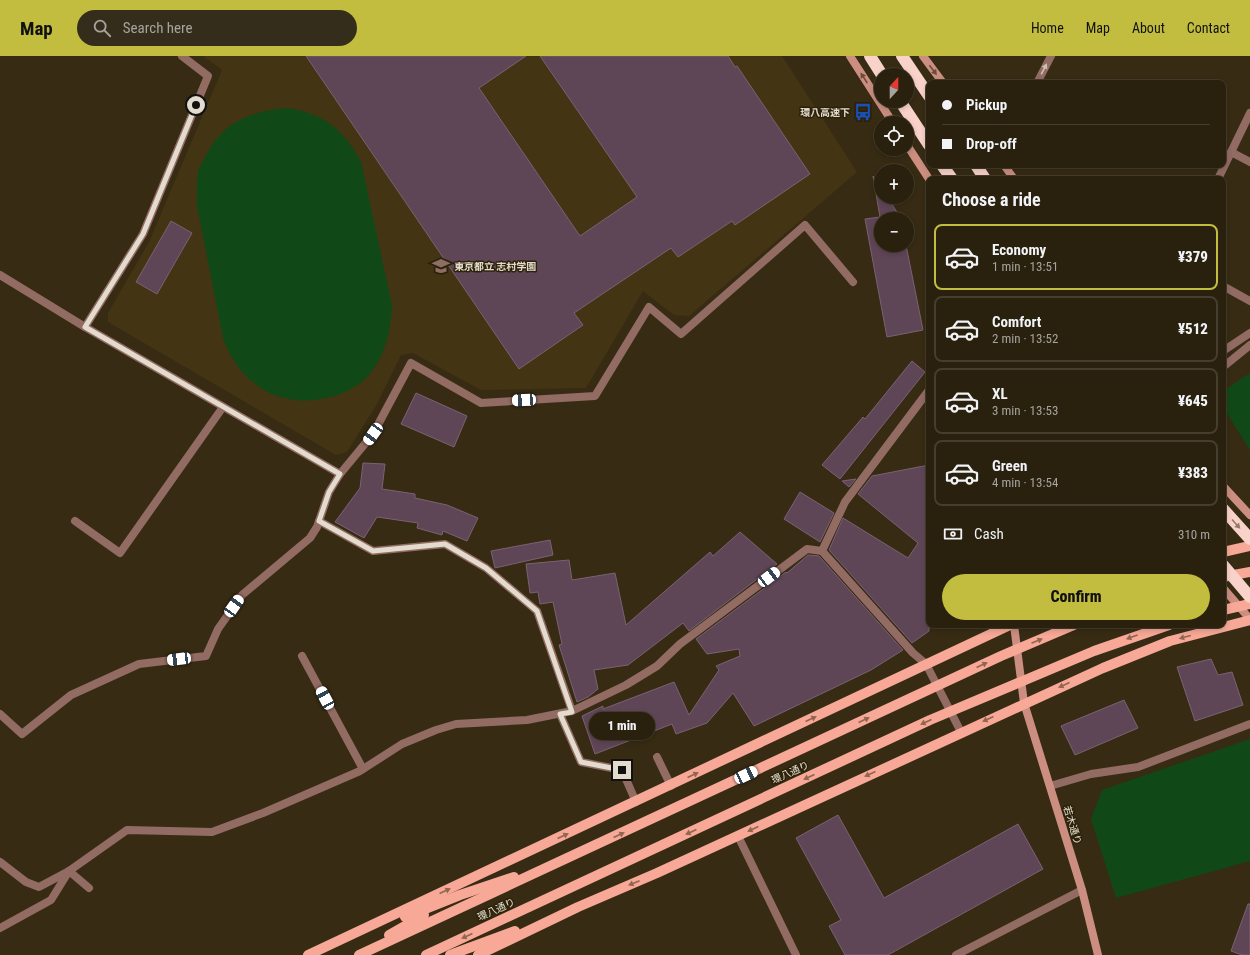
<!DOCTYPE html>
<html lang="en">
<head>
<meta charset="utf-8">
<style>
  body { margin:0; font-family:"Roboto Condensed","Noto Sans JP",sans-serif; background:#352d1c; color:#f1f3f6; height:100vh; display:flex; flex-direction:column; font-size:15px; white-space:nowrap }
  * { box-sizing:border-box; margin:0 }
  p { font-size:13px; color:#a5a39e }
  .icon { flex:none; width:22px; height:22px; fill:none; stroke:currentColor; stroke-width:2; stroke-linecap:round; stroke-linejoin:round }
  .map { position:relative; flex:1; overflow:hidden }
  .drawer { position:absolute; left:926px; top:120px; width:300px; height:452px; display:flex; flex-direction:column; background:#29200e; border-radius:8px; box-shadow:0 2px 6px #0003,0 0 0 1px #453e2e }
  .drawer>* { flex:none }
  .banner { position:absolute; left:926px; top:24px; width:300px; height:88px; border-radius:8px; box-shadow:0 2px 6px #0003,0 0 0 1px #453e2e; display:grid; align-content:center; height:88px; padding:0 16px; background:#29200e }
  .needle { width:26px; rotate:21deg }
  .fabs { position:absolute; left:874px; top:12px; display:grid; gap:8px }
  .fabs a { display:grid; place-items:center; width:40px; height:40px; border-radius:50%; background:#29200e; box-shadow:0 2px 6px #0003,0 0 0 1px #453e2e; font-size:20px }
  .end { position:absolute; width:18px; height:18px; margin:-9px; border:5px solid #e3dcce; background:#111; box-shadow:0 0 0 2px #111 }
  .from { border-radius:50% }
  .bubble { position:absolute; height:28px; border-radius:14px; background:#29200e; box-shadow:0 2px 6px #0003,0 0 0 1px #453e2e; font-size:13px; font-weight:800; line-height:28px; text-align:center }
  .car { position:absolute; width:12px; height:24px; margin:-12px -6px; border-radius:5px; box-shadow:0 0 3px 1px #0007; background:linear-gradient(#fff 24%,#345 0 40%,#fff 0 76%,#345 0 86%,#fff 0) }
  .banner b { display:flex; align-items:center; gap:14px; height:38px; font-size:15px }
  .banner b+b { border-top:1px solid #453e2e }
  .banner i { width:10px; height:10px; background:#f1f3f6 }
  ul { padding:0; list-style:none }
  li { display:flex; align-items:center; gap:12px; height:66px; margin:0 8px 6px; padding:0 8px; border:2px solid #453e2e; border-radius:8px }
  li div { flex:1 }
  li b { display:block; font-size:15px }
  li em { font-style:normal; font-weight:800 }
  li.active { border-color:#c2bd3f }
  li>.icon { width:36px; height:36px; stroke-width:1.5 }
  h2 { padding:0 16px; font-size:18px; line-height:48px }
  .pay { display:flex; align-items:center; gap:10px; height:44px; padding:0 16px; font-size:15px }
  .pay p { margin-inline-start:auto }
  .action { display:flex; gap:8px; margin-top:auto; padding:8px 16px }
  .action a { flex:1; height:46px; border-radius:24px; background:#c2bd3f; color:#111; font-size:16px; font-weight:800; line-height:46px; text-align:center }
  header { display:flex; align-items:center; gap:24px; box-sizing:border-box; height:56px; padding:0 20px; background:#c2bd3f; color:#111 }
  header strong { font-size:19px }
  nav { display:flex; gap:22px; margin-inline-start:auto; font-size:14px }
  .search { width:280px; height:36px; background:#352d1c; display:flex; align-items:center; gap:10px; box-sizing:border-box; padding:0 14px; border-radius:22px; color:#a5a39e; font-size:15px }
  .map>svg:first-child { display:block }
  .built { fill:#433414 }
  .green { fill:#104917 }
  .building { fill:#5f4657; stroke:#7b6172 }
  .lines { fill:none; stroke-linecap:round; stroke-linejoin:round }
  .lane { stroke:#926b63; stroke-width:8 }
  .street { stroke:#926b63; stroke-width:8 }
  .secondary { stroke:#cb8e80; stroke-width:8 }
  .primary { stroke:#f7a897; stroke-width:10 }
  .highway { stroke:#f9d2c9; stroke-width:12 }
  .oneway { fill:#cfc0b3 }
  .oneway2 { fill:#6c4d39 }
  .oneway3 { fill:#937a69 }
  .oneway4 { fill:#926550 }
  .route { stroke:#e3dcce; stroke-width:5 }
  .labels { text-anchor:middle; stroke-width:3; stroke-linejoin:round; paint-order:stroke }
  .poi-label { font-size:10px; font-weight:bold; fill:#e3dcce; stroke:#2d2209; text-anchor:end }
  .street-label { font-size:10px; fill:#e3dcce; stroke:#2d2209 }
</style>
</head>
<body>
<header>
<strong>Map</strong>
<div class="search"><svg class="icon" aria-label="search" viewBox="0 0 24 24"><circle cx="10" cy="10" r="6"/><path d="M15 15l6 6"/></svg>Search here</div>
<nav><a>Home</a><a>Map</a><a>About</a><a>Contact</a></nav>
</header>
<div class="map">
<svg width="1250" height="899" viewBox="0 0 1250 899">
  <rect width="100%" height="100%" fill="#372b13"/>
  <path class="built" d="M203 0H782L857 116 689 260 674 259 643 235 586 332 481 334 413 297 401 299 377 348 347 396 336 399 108 266V257L149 186 222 14Z"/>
  <g class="green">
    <path d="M289 52C326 59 344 74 361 106L392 249C391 275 385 302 366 322 355 333 340 339 326 342 278 353 239 327 223 282L197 150C197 138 196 125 199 113 201 107 206 100 209 94 226 64 256 54 289 52Z"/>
    <path d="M1250 317V394L1223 351V335Z"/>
    <path d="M1250 683V805L1116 842 1091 763 1102 734Z"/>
  </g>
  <g class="building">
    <path d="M306 0H526L479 32 580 180 637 141 540 0H728L735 11 737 10 810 118 735 169 732 165 678 201 671 192 574 257 583 269 519 313Z"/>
    <path d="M873 120 881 132V141H887L901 162 881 163V189H906L923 274 887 281 865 163 880 161Z"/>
    <path d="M171 165 192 177 157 238 136 226Z"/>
    <path d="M912 305 925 316 840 423 822 409 863 361 865 363Z"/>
    <path d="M416 337 467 360 454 391 401 368Z"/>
    <path d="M363 407 385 408 382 433 415 438V442L447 449 478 462 467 485 443 475 442 479 417 472 418 467 377 461 364 482 335 466 360 432Z"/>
    <path d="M929 409V575L912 587 829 494 843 462 908 502 918 487 858 438 872 420Z"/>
    <path d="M856 423 849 431 842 425Z"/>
    <path d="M800 436 834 457 820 486 784 463Z"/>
    <path d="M740 476 777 508 689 575 683 567 628 609 594 614 598 633 588 641 577 646 559 589 562 588 553 546 540 548 538 536 530 537 526 508 569 504 572 524 615 517 626 569 710 496 713 500Z"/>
    <path d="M550 484 553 499 495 512 491 495Z"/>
    <path d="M808 499 819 500 903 594 871 614 754 670 733 637 707 667 676 678 672 668 595 698 582 660 603 650V653L674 626 689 659 719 614 716 610 740 600 739 593 707 598 696 583 786 516 787 517Z"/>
    <path d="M1211 603 1218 619 1232 616 1243 649 1195 665 1177 611Z"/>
    <path d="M1124 644 1138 672 1075 699 1061 670Z"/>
    <path d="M838 759 884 842 1018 768 1043 813 888 899H845L829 870 841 864 796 782Z"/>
    <path d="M1248 848H1250V899H1242L1231 895Z"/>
  </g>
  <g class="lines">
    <g class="lane">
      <path d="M75 465 120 497 223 351"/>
      <path d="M302 600 363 713"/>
      <path d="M560 658 581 706 622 714 636 746"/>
      <path d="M657 701 671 730"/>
      <path d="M0 872 51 844 69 815 89 832"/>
    </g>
    <g class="street">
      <path d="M1037 27 1051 0"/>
      <path d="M1231 96 1250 106"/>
      <path d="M1218 123 1250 57"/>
      <path d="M0 219 85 271 340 418"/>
      <path d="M1223 230 1250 245"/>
      <path d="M85 271 143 178 208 20 182 0"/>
      <path d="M1223 295 1250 277"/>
      <path d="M1223 311 1250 289"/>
      <path d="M929 334 845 446 822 495 913 597 926 608 961 676"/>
      <path d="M319 465 373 495 445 488 486 512 537 555 572 655"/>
      <path d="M0 658 22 678 71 639 139 608 206 600 218 573 242 539 310 482 317 471 329 436 340 418 373 378 411 307 481 347 595 340 649 251 681 278 805 169 853 226"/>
      <path d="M1050 730 1091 718 1138 711 1250 668"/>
      <path d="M738 780 796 899"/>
      <path d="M0 806 26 826 39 831 69 815 127 774 212 776 263 757 360 715 402 688 436 674 456 668 527 664 572 655 626 629 657 610 680 588 807 493 822 495"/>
      <path d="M956 899 1082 834"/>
    </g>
    <g class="secondary">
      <path d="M850 0 893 67"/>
      <path d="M923 0 943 27"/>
      <path d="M907 89 929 123"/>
      <path d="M1004 109 1014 123"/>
      <path d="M1223 430 1250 459"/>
      <path d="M1223 532 1250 563"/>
      <path d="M1014 569 1024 647 1082 834 1098 899"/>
    </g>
    <g class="primary">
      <path d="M1223 496 1250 490"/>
      <path d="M1223 521 1250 516"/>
      <path d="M1223 554 1250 548"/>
      <path d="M405 861 460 839 514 821"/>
      <path d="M389 879 424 859"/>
      <path d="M308 899 1010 569"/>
      <path d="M359 899 1001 600 1074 569"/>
      <path d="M426 899 930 664 1094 595 1169 569"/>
      <path d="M450 899 515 875"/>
      <path d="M478 899 578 851 657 817 1103 612 1170 585 1250 564"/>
    </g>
    <g class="highway">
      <path d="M870 0 882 19"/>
      <path d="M902 0 929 40"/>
      <path d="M900 45 929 89"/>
      <path d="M942 109 952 123"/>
      <path d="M976 109 985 123"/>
      <path d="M1223 453 1250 483"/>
      <path d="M1223 509 1250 541"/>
    </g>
  </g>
  <defs><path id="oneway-solid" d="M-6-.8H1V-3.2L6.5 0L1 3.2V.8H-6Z"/></defs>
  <use class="oneway" href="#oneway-solid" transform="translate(1044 13) rotate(-63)"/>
  <g class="oneway2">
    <use href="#oneway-solid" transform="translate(933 14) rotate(53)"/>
    <use href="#oneway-solid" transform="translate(864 22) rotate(-123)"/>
  </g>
  <use class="oneway3" href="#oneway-solid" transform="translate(1236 468) rotate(48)"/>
  <g class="oneway4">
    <use href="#oneway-solid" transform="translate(1132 581) rotate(160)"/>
    <use href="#oneway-solid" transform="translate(1185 581) rotate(165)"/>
    <use href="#oneway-solid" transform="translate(1037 585) rotate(-23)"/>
    <use href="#oneway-solid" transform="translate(982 609) rotate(-25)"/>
    <use href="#oneway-solid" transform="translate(1064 629) rotate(156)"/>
    <use href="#oneway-solid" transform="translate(811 663) rotate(-25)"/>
    <use href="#oneway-solid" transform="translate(988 663) rotate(155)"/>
    <use href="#oneway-solid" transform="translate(864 664) rotate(-25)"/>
    <use href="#oneway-solid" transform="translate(926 666) rotate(155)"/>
    <use href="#oneway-solid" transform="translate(870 718) rotate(155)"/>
    <use href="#oneway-solid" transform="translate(693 719) rotate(-25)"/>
    <use href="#oneway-solid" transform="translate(809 721) rotate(155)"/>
    <use href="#oneway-solid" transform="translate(753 773) rotate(155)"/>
    <use href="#oneway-solid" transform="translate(691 776) rotate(155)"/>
    <use href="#oneway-solid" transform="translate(619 779) rotate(-25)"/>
    <use href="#oneway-solid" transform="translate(563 780) rotate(-25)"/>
    <use href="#oneway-solid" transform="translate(634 827) rotate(157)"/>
    <use href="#oneway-solid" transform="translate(445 835) rotate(-25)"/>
    <use href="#oneway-solid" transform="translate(467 880) rotate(155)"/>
  </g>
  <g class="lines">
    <path class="route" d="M196 49 143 178 85 271 340 418 329 436 319 465 373 495 445 488 486 512 537 555 572 656 560 658 581 706 622 714"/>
  </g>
  <defs>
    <g id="bus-bare" transform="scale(1.38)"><path d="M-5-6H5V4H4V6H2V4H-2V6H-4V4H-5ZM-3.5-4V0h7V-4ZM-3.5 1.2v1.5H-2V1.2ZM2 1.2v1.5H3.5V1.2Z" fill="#1a4fb4" stroke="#2d2209" stroke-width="2.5" paint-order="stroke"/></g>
    <g id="school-bare" transform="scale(1.38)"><path d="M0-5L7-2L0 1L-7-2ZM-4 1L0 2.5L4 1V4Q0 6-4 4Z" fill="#8d6e63" stroke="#2d2209" stroke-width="2.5" paint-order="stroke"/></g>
  </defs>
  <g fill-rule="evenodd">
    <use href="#bus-bare" x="863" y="56"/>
    <use href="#school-bare" x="441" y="210"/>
  </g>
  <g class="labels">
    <g class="poi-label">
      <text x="850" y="60">環八高速下</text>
      <text x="454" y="214" text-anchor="start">東京都立 志村学園</text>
    </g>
    <g class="street-label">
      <text transform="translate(790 716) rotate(-25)" y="4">環八通り</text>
      <text transform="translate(1073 769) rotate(73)" y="4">若木通り</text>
      <text transform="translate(496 853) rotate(-25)" y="4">環八通り</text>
    </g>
  </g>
</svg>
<div class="fabs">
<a><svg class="needle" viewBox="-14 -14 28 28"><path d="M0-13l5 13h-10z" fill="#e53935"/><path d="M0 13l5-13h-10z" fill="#a5a39e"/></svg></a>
<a><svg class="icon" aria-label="locate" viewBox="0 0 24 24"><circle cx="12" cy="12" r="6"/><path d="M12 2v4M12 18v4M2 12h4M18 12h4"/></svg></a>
<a>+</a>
<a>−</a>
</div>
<i class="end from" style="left:196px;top:49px"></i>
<i class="end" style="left:622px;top:714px"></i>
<div class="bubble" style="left:589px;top:656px;width:66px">1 min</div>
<i class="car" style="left:524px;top:344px;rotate:267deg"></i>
<i class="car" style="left:373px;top:378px;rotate:216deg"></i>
<i class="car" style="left:769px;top:521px;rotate:53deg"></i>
<i class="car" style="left:234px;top:550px;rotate:35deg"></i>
<i class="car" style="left:179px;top:603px;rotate:263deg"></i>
<i class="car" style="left:325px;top:642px;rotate:332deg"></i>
<i class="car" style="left:746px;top:719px;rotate:65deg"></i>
<div class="banner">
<b><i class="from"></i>Pickup</b>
<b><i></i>Drop-off</b>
</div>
<section class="drawer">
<h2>Choose a ride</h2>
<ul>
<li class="active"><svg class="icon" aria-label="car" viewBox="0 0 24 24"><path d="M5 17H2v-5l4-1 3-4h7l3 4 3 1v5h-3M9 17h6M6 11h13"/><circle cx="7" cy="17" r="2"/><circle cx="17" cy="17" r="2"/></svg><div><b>Economy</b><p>1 min · 13:51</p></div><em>¥379</em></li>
<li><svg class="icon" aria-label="car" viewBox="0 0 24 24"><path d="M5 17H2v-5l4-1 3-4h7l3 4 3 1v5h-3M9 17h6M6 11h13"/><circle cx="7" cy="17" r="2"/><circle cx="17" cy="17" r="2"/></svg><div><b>Comfort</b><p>2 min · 13:52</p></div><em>¥512</em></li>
<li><svg class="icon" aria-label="car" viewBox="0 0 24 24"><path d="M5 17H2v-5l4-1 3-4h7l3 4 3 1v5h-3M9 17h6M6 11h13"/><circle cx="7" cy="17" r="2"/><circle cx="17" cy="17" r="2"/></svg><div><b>XL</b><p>3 min · 13:53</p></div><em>¥645</em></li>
<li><svg class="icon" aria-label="car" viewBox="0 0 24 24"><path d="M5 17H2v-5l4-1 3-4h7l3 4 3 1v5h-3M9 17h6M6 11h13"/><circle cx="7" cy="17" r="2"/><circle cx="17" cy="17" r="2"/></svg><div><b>Green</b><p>4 min · 13:54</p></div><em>¥383</em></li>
</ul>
<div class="pay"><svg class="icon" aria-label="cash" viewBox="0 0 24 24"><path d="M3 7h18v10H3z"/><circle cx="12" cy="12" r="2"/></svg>Cash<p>310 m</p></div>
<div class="action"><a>Confirm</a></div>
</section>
</div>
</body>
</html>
